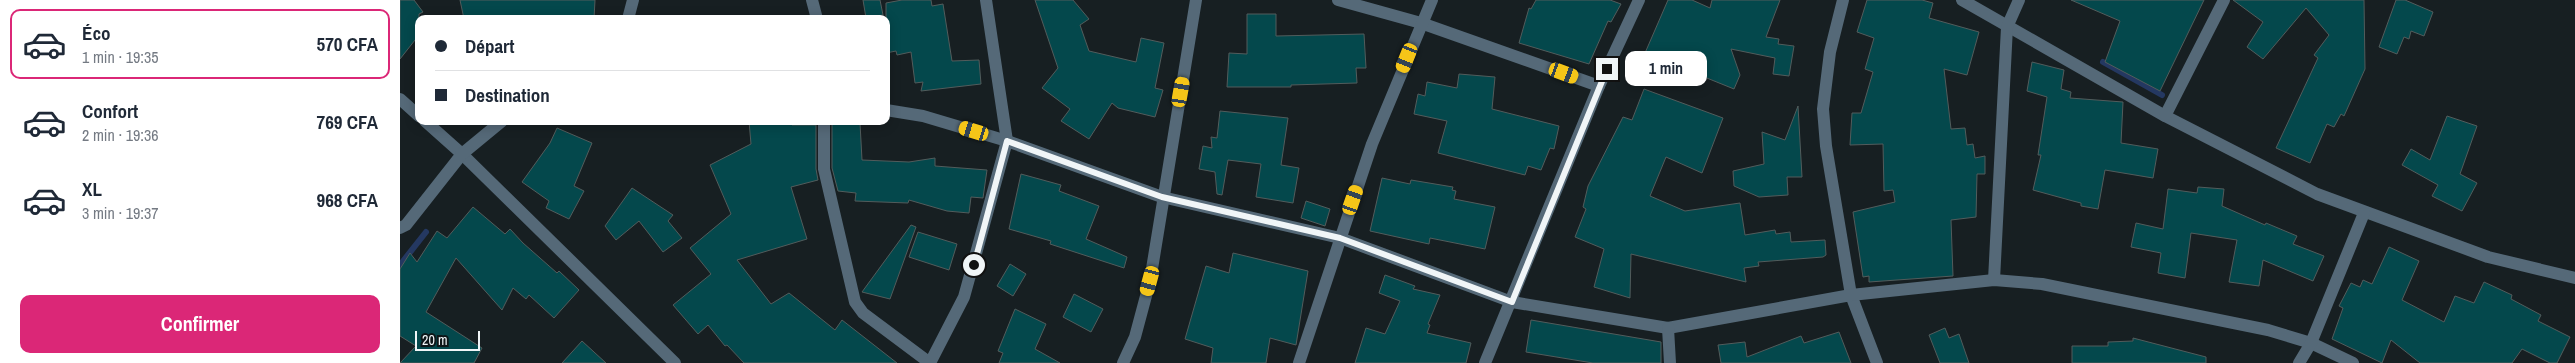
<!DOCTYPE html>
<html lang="fr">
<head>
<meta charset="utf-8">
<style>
  body { margin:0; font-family:"Archivo Narrow",sans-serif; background:#f2f2f3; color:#1f2937; height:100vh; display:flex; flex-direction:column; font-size:19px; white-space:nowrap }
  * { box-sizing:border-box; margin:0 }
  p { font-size:16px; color:#747a83 }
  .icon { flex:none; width:28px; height:28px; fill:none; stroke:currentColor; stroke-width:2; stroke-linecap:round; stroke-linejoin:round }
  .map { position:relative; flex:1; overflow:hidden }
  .details { display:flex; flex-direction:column; background:#fff; width:400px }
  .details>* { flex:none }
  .top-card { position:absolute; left:15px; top:15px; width:475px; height:110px; border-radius:10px; box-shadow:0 2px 12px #0003; display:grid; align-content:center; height:110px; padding:0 20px; background:#fff }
  .scale { position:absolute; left:15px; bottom:12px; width:65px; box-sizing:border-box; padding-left:5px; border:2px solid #f0f5f7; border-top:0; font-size:14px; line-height:18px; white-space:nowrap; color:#f0f5f7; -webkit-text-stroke:4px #0e1618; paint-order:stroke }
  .end { position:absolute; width:22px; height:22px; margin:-11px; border:6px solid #f0f5f7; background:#111; box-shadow:0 0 0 2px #111 }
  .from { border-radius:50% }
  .bubble { position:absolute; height:35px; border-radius:10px; background:#fff; box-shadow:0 2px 12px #0003; font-size:16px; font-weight:700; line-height:35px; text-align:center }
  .car { position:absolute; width:15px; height:30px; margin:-15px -8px; border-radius:6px; box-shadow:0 0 4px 1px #0007; background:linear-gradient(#f5c518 24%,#345 0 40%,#f5c518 0 76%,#345 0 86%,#f5c518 0) }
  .top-card b { display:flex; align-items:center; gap:18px; height:48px; font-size:19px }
  .top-card b+b { border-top:1px solid #e0e1e3 }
  .top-card i { width:12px; height:12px; background:#1f2937 }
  ul { padding:9px 0 0; list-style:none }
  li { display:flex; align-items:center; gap:15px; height:70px; margin:0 10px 8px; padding:0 10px; border:2px solid transparent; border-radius:10px }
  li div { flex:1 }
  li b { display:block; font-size:19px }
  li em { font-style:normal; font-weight:700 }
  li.on { border-color:#db2777 }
  li>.icon { width:45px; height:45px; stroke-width:1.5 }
  .cta { display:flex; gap:10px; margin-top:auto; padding:10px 20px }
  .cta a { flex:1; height:58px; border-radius:10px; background:#db2777; color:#fff; font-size:20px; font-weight:700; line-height:58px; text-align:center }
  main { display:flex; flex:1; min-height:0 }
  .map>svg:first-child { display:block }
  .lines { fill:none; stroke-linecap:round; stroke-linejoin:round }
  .stream { stroke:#243861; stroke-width:6 }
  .building { fill:#04484c; stroke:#525c5c }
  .minor { stroke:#556978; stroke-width:12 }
  .route { stroke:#f0f5f7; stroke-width:6 }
</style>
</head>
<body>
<main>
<section class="details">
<ul>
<li class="on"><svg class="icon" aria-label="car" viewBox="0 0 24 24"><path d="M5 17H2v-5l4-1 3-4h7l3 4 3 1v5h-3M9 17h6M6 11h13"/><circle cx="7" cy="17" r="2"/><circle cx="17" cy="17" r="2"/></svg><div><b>Éco</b><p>1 min · 19:35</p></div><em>570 CFA</em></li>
<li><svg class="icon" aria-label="car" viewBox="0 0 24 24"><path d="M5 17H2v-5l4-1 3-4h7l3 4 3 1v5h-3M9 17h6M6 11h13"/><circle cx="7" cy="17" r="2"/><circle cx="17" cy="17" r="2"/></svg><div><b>Confort</b><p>2 min · 19:36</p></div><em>769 CFA</em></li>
<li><svg class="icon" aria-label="car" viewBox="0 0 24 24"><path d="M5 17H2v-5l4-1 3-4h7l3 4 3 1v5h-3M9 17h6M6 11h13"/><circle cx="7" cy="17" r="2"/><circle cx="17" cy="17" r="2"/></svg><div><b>XL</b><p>3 min · 19:37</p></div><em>968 CFA</em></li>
</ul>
<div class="cta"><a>Confirmer</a></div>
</section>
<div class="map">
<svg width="2175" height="363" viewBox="0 0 2175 363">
  <rect width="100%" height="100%" fill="#171f22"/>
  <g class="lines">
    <g class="stream">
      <path d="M1703 62 1762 95"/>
      <path d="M0 265 26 232"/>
    </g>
  </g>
  <g class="building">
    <path d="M0 0H14L23 12 19 14V35L0 59Z"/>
    <path d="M60 0H195L194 19H64Z"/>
    <path d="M463 0H480L483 15 466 18Z"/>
    <path d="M502 0H531L532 6 543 4 552 61 579 60 581 84 521 91 523 82 515 83 511 52 497 55 496 51 486 53V3Z"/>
    <path d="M635 0H673L689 19 680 25 689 51 736 62 741 38 764 43 755 88 763 90 755 117 718 108 712 103 689 139 661 121 670 109 642 88 658 68Z"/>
    <path d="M1136 0H1210L1221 4 1211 22 1208 21 1189 64 1119 43 1129 8 1131 9Z"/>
    <path d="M1268 0H1292L1310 8 1312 0H1380L1366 37 1379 39 1378 44 1394 46 1389 76 1373 74 1375 58 1331 49 1340 75 1334 89 1245 53Z"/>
    <path d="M1467 0H1522L1533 3 1529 18 1579 32 1567 75 1544 69 1551 129 1565 128 1567 145 1573 144 1575 158 1585 156V174H1577L1576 217 1551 220 1553 276 1469 282V276L1463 277 1453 212 1495 202 1493 190 1484 191 1483 144 1450 145 1452 113H1461L1473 72 1465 69 1474 38 1457 32Z"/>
    <path d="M1671 0H1804L1760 91 1705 62 1720 21Z"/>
    <path d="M1833 0H1964L1965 69 1944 116 1941 114 1934 127 1927 124 1910 163 1876 148 1918 58 1914 55 1929 35 1906 8 1863 59 1847 47 1863 22Z"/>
    <path d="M1996 0H2005L2033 12 2024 36 2011 31 2009 39 2004 37 1997 54 1979 47Z"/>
    <path d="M847 14H876V36L964 34 966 68H956L957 83 891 85V87H827L829 53 847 54Z"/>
    <path d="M1632 62 1664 70 1661 89 1671 92 1670 98 1723 102 1721 143 1758 149 1753 178 1705 170 1698 209 1681 206V203L1673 201 1633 190 1641 155H1638L1647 97 1627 91Z"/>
    <path d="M1059 74 1095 77 1092 109 1159 126 1154 149 1150 148 1141 170 1128 166 1125 175 1038 153 1047 121 1014 114 1018 94 1025 96 1027 82 1057 88Z"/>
    <path d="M1244 89 1323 118 1302 173 1266 157 1250 196 1285 211 1340 203 1345 235 1375 230 1376 234 1390 232 1391 242 1425 240 1426 255 1423 257 1358 262 1359 266 1344 268 1346 282 1231 254 1230 298 1194 287 1204 249 1175 237 1186 209 1183 207 1188 186 1223 117 1232 120Z"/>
    <path d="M1398 106 1402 177H1387L1388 195 1359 197 1334 186 1333 171 1364 164 1362 132 1385 140Z"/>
    <path d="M820 111 888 118 881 165 899 168 893 203 856 197 861 164 828 160 822 195 817 194 815 172 799 169 803 146 812 148 811 137 817 138Z"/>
    <path d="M2047 116 2077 126 2060 174 2077 183 2062 211 2032 196 2038 185 2002 165 2011 149 2030 160Z"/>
    <path d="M349 121H392V125H416V169L418 180 391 187 407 239 337 260 371 304 389 293 435 330 442 320 497 363H344L327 345 325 346 308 325 298 334 273 305 311 274 290 248 331 214 310 165 351 144Z"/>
    <path d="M432 122 460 123 462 160 509 162 535 158V166L587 170 583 198 571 197 569 213 547 211 509 200 508 203 455 201 456 193 438 191 432 168Z"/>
    <path d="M157 128 192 143 174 186 184 191 169 219 146 208 149 201 122 182 150 143Z"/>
    <path d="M621 174 661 185 659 191 699 206 686 239 727 257 724 268 650 244 651 241 609 229Z"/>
    <path d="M982 178 1010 184 1011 180 1053 187 1052 190 1056 191 1054 199 1095 207 1085 249 1030 238 1029 244 970 231Z"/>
    <path d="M1798 187 1824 189 1822 206 1865 225 1866 223 1897 236 1893 244 1924 256 1913 281 1863 260 1859 286 1829 282 1837 240 1791 233 1785 278 1758 273 1761 253 1731 247 1736 223 1763 229 1768 189 1797 193Z"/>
    <path d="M232 188 273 215 268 221 282 238 263 252 239 221 216 240 205 226Z"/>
    <path d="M906 201 930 209 925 226 901 218Z"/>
    <path d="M73 207 105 234 110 229 123 243 157 273 159 271 179 290 154 318 129 295 126 299 113 288 102 310 56 258 26 312 82 348 74 363H0L16 346 0 336V269L10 253 17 262 37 231 47 238Z"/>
    <path d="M511 225 516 227 490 299 462 292Z"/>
    <path d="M518 232 557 244 549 270 509 257Z"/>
    <path d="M1989 247 2019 261 2002 300 2044 322 2055 296 2074 303 2084 282 2112 295 2111 299 2141 315 2138 321 2170 337 2157 363H2150L2122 349 2112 363H2020L1991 340 1982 363 1932 339 1943 308 1939 306 1951 283 1960 287 1963 280 1972 284Z"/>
    <path d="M833 253 908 271 896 345 870 338 866 363H811L813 348 785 339 806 266 829 273Z"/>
    <path d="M610 264 626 274 613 296 597 286Z"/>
    <path d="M985 275 1015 286 1013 289 1040 295 1028 324 1030 325 1027 333 1071 343 1066 363H955L966 328 985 334 1000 301 979 293Z"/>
    <path d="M674 294 703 309 691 332 663 317Z"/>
    <path d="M615 309 646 324 635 349 660 363H599L603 353 598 351Z"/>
    <path d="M1131 320 1261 342V363H1193L1126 352Z"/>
    <path d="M1545 328 1549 338 1559 334 1569 363H1540L1529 335Z"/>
    <path d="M1439 332 1451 363H1321L1318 345 1345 342 1347 357 1401 336 1404 343Z"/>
    <path d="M1733 338 1806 357V363H1672V346H1708V342L1733 341Z"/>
    <path d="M182 341 206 363H162Z"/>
  </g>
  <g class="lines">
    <g class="minor">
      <path d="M412 0 417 19"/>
      <path d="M938 0 1021 23 1199 86"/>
      <path d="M1443 0 1430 52 1423 109 1426 146 1451 295 1477 363"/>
      <path d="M1562 0 1765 116 1917 194 2088 257 2175 278"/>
      <path d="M228 19 233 0"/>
      <path d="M0 99 19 116"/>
      <path d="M486 110 523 116 607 141 762 197 940 238 1112 302 1268 328 1451 295 1594 280 1642 284 1868 330 1911 343 1953 363"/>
      <path d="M1765 116 1824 0"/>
      <path d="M25 121 62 154 275 363"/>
      <path d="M424 121V169L455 302 463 313 530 363"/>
      <path d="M0 228 6 225 62 154 102 121"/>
      <path d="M1594 280 1607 27 1619 0"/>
      <path d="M1268 328 1270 363"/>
      <path d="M530 363 564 297 607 141 586 0"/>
      <path d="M723 363 735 337 750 281 796 0"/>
      <path d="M899 363 972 144 1032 0"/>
      <path d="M1085 363 1199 86 1239 0"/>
      <path d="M1899 363 1911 343 1964 213"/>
    </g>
  </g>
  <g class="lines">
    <path class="route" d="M574 265 607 141 762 197 940 238 1112 302 1207 69"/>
  </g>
</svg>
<div class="scale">20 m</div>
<i class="end from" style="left:574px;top:265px"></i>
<i class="end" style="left:1207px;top:69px"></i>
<div class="bubble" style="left:1225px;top:51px;width:82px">1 min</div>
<i class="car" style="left:1007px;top:58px;rotate:202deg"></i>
<i class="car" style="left:1164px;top:73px;rotate:110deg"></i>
<i class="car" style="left:781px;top:92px;rotate:10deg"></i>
<i class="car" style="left:574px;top:131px;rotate:287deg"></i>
<i class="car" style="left:953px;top:200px;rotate:19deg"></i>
<i class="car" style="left:750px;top:281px;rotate:195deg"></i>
<div class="top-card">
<b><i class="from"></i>Départ</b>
<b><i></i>Destination</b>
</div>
</div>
</main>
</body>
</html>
